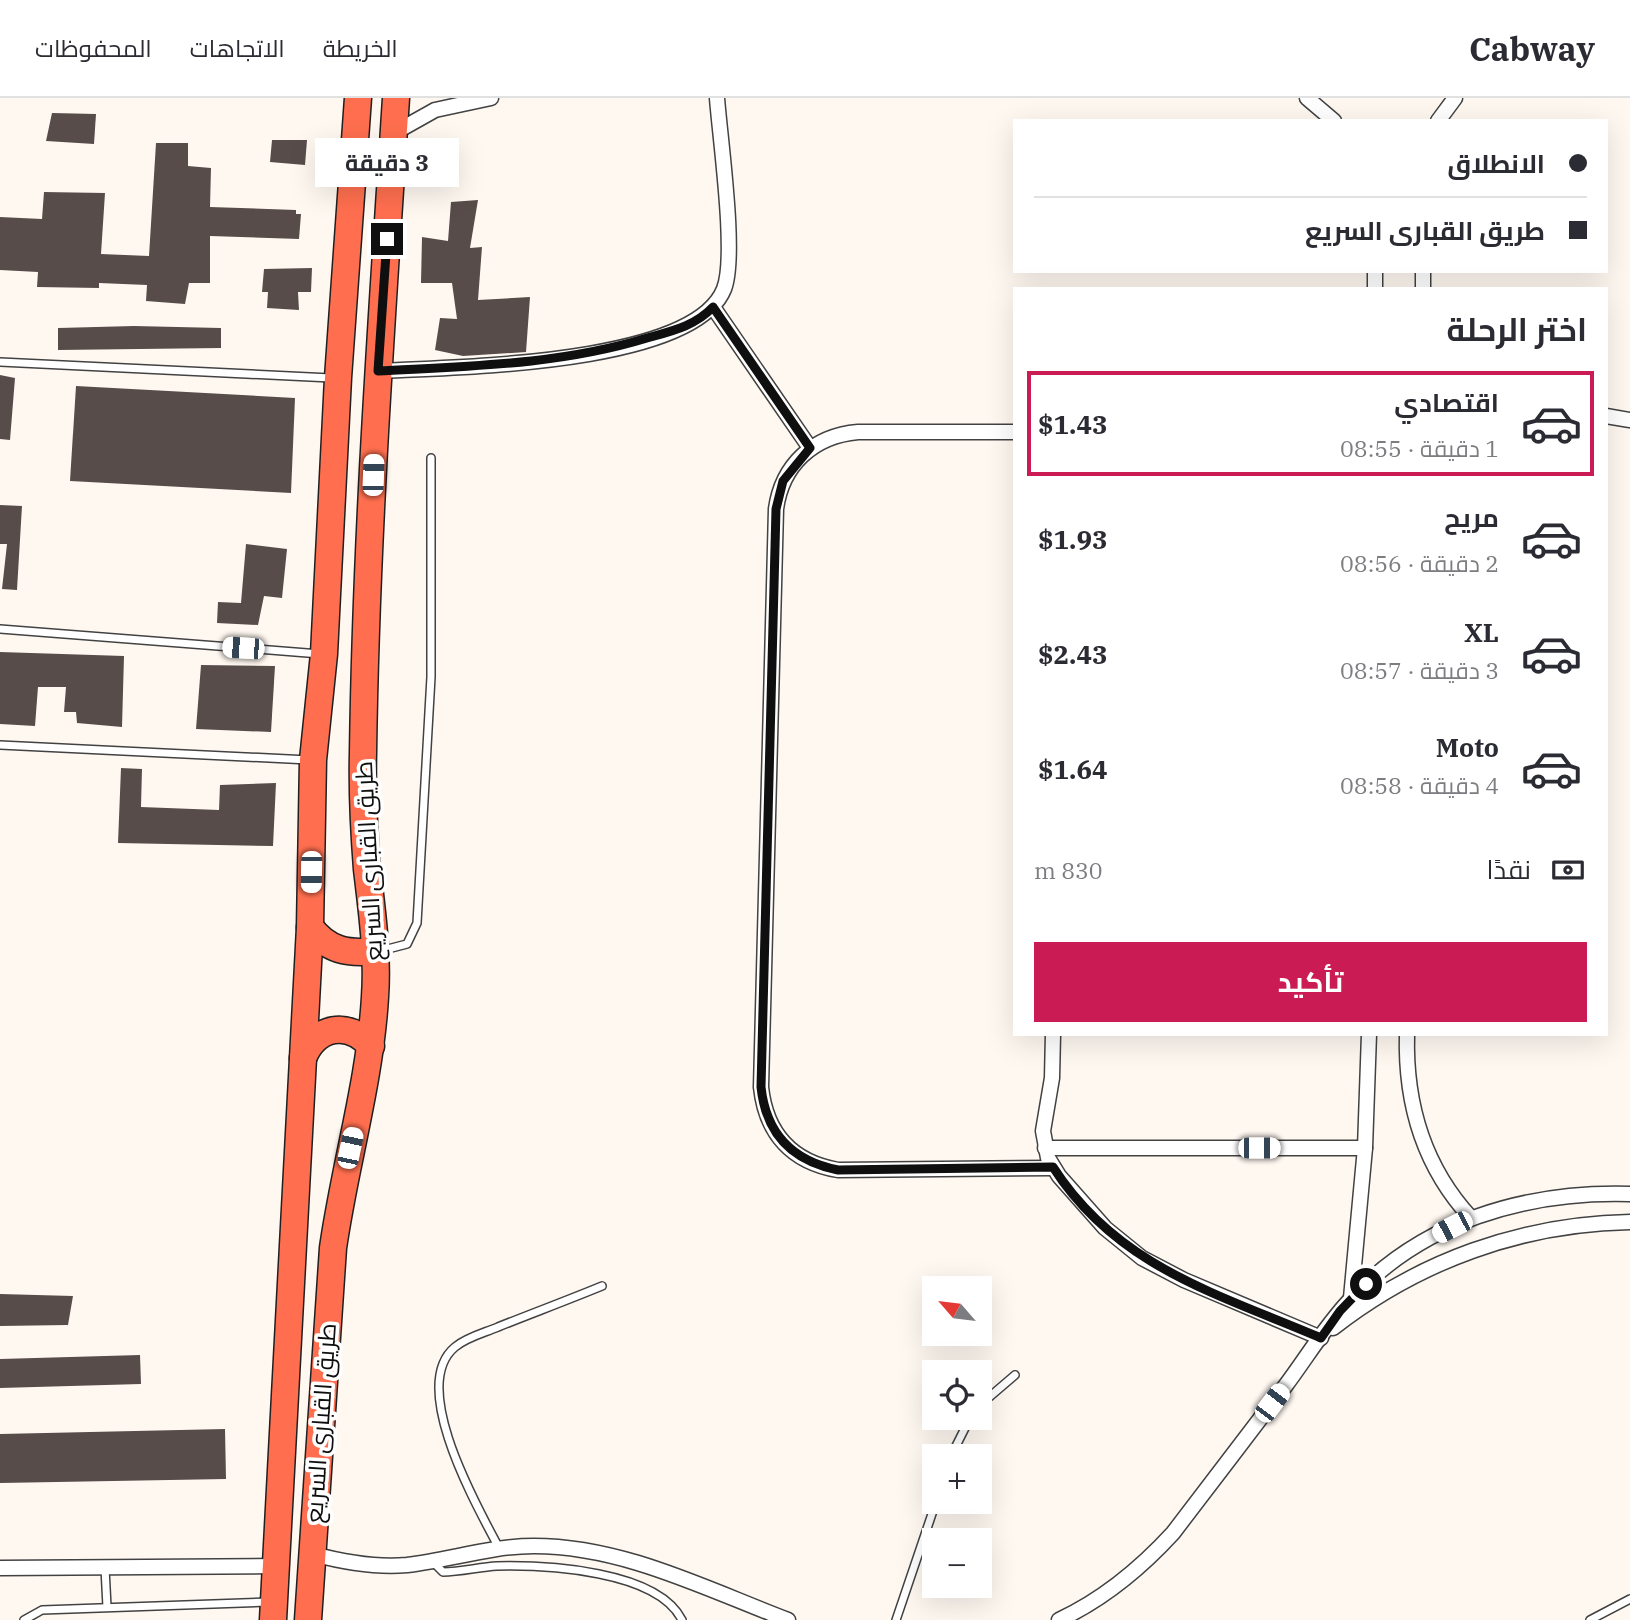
<!DOCTYPE html>
<html lang="ar">
<head>
<meta charset="utf-8">
<style>
  body { margin:0; font-family:"IBM Plex Serif",Cairo,serif; background:#f7f7f7; color:#2b2b33; direction:rtl; height:100vh; display:flex; flex-direction:column; font-size:26px; white-space:nowrap }
  * { box-sizing:border-box; margin:0 }
  p { font-size:23px; color:#7c7c81 }
  .icon { flex:none; width:38px; height:38px; fill:none; stroke:currentColor; stroke-width:2; stroke-linecap:round; stroke-linejoin:round }
  .map { position:relative; flex:1; overflow:hidden; direction:ltr }
  .sheet { position:absolute; left:1013px; top:189px; width:595px; height:749px; display:flex; flex-direction:column; background:#fff; border-radius:0px; box-shadow:0 7px 28px #0002; direction:rtl }
  .sheet>* { flex:none }
  .banner { position:absolute; left:1013px; top:21px; width:595px; height:154px; border-radius:0px; box-shadow:0 7px 28px #0002; direction:rtl; display:grid; align-content:center; height:154px; padding:0 21px; background:#fff }
  .needle { width:46px; rotate:298deg }
  .buttons { position:absolute; left:922px; top:1178px; display:grid; gap:14px }
  .buttons a { display:grid; place-items:center; width:70px; height:70px; border-radius:0px; background:#fff; box-shadow:0 7px 28px #0002; font-size:35px }
  .end { position:absolute; width:32px; height:32px; margin:-16px; border:9px solid #0f0f0f; background:#fff; box-shadow:0 0 0 4px #fff }
  .from { border-radius:50% }
  .bubble { position:absolute; height:49px; border-radius:0px; background:#fff; box-shadow:0 7px 28px #0002; font-size:23px; font-weight:700; line-height:49px; text-align:center; direction:rtl }
  .car { position:absolute; width:21px; height:42px; margin:-21px -10px; border-radius:9px; box-shadow:0 0 5px 2px #0007; background:linear-gradient(#fff 24%,#345 0 40%,#fff 0 76%,#345 0 86%,#fff 0) }
  .banner b { display:flex; align-items:center; gap:24px; height:66px; font-size:26px }
  .banner b+b { border-top:2px solid #e1e1e2 }
  .banner i { width:18px; height:18px; background:#2b2b33 }
  ul { padding:0; list-style:none }
  li { display:flex; align-items:center; gap:21px; height:105px; margin:0 14px 10px; padding:0 7px; border:4px solid transparent; border-radius:0px }
  li div { flex:1 }
  li b { display:block; font-size:26px }
  li em { font-style:normal; font-weight:700 }
  li.current { border-color:#ca1b54 }
  li>.icon { width:63px; height:63px; stroke-width:1.5 }
  h2 { padding:0 21px; font-size:32px; line-height:84px }
  .pay { display:flex; align-items:center; gap:18px; height:77px; padding:0 21px; font-size:26px }
  .pay p { margin-inline-start:auto }
  .button { display:flex; gap:14px; margin-top:auto; padding:14px 21px }
  .button a { flex:1; height:80px; border-radius:0px; background:#ca1b54; color:#fff; font-size:28px; font-weight:700; line-height:80px; text-align:center }
  header { display:flex; align-items:center; gap:42px; box-sizing:border-box; height:98px; padding:0 35px; background:#fff; border-bottom:2px solid #e1e1e2 }
  header strong { font-size:33px }
  nav { display:flex; gap:38px; margin-inline-start:auto; font-size:24px }
  .map>svg:first-child { display:block }
  .building { fill:#584c4a }
  .lines { fill:none; stroke-linecap:round; stroke-linejoin:round }
  .lane-casing { stroke:#424242; stroke-width:10 }
  .street-casing { stroke:#424242; stroke-width:17 }
  .highway-casing { stroke:#202020; stroke-width:29 }
  .lane { stroke:#fff; stroke-width:7 }
  .street { stroke:#fff; stroke-width:14 }
  .highway { stroke:#ff6f4f; stroke-width:26 }
  .route { stroke:#0f0f0f; stroke-width:9 }
  .labels { text-anchor:middle; stroke-width:7; stroke-linejoin:round; paint-order:stroke }
  .street-label { font-size:24px; fill:#0f0f0f; stroke:#fff }
</style>
</head>
<body>
<header>
<strong>Cabway</strong>
<nav><a>الخريطة</a><a>الاتجاهات</a><a>المحفوظات</a></nav>
</header>
<div class="map">
<svg width="1630" height="1522" viewBox="0 0 1630 1522">
  <rect width="100%" height="100%" fill="#fff8f1"/>
  <g class="building">
    <path d="M52 15 96 16 94 46 46 43Z"/>
    <path d="M272 42H307L305 67 270 64Z"/>
    <path d="M156 45H188V68L211 70 210 109 296 112V116H301L299 141 210 138V185H189L185 206 146 203 147 187 99 185V190L37 189 38 174 0 172V119L42 121 44 94 105 95 101 156 149 158Z"/>
    <path d="M478 102 470 150 482 149 478 202 530 199 526 254 463 258 435 252 440 220 457 221 452 185H421L422 139 448 143 451 104Z"/>
    <path d="M312 170 311 194H298L299 212 267 210 268 194H262L264 171Z"/>
    <path d="M134 228 221 230V250L58 252V230Z"/>
    <path d="M0 277 15 280 10 342 0 341Z"/>
    <path d="M76 288 295 300 291 395 70 383Z"/>
    <path d="M0 407 22 408 17 492 2 491 7 446H0Z"/>
    <path d="M246 446 287 451 282 500 264 498 258 527 217 525 218 504 241 505Z"/>
    <path d="M0 554 124 558 122 629 77 625 76 614H64L66 589H38L35 628 0 626Z"/>
    <path d="M201 567 275 568 271 634 196 631Z"/>
    <path d="M121 670 142 671 141 709 219 712 220 687 276 685 273 748 118 745Z"/>
    <path d="M0 1196 73 1198 68 1227 0 1228Z"/>
    <path d="M140 1257 141 1286 0 1290V1261Z"/>
    <path d="M225 1331 226 1381 0 1385V1336Z"/>
  </g>
  <g class="lines">
    <g class="lane-casing">
      <g id="lane">
        <path d="M0 264 331 280"/>
        <path d="M0 531 320 556"/>
        <path d="M0 647 309 662"/>
        <path d="M380 853 407 846 417 825 431 579V360"/>
        <path d="M980 1307 1015 1277"/>
        <path d="M951 1358 970 1320"/>
        <path d="M499 1450C477 1408 408 1288 455 1249 467 1239 484 1235 498 1229 533 1215 568 1202 602 1188"/>
        <path d="M433 1464 443 1474C461 1474 479 1469 497 1468 546 1467 657 1472 682 1522"/>
        <path d="M105 1470 107 1509"/>
        <path d="M24 1522 42 1512 268 1504"/>
        <path d="M896 1522 936 1404"/>
        <path d="M1590 1522 1630 1501"/>
      </g>
    </g>
    <g class="street-casing">
      <g id="street">
        <path d="M1307 0 1334 23"/>
        <path d="M1438 23 1455 0"/>
        <path d="M394 35 435 12 491 0"/>
        <path d="M1375 191V173"/>
        <path d="M1423 191V173"/>
        <path d="M713 209 810 350"/>
        <path d="M378 273C451 269 693 268 724 191 737 158 720 41 717 0"/>
        <path d="M1606 318 1630 322"/>
        <path d="M1015 334H858C813 338 782 367 776 411L761 989C766 1036 792 1064 838 1072L1053 1070"/>
        <path d="M1053 936 1052 980 1043 1033 1048 1060 1059 1078 1105 1130 1142 1160 1184 1182 1321 1240"/>
        <path d="M1407 936C1405 1006 1423 1068 1471 1120"/>
        <path d="M1045 1050H1365"/>
        <path d="M1351 1200 1365 1050 1369 936"/>
        <path d="M1333 1230C1419 1163 1521 1126 1630 1124"/>
        <path d="M313 1456C343 1464 375 1470 407 1467 450 1462 490 1448 534 1448 623 1448 706 1491 788 1522"/>
        <path d="M0 1470 277 1468"/>
        <path d="M1059 1522C1104 1501 1140 1471 1173 1435 1211 1386 1248 1336 1286 1287 1307 1259 1326 1227 1350 1202 1422 1123 1526 1093 1630 1096"/>
      </g>
    </g>
    <g class="highway-casing">
      <g id="highway">
        <path d="M310 829C328 853 348 856 376 853"/>
        <path d="M303 960C316 928 348 922 371 948"/>
        <path d="M273 1522 310 829 313 662 324 556 338 280 358 0"/>
        <path d="M308 1522 333 1150C345 1066 370 984 375 899 378 856 372 814 367 771 364 733 362 694 363 655 366 437 382 218 396 0"/>
      </g>
    </g>
    <use href="#lane" class="lane"/>
    <use href="#street" class="street"/>
    <use href="#highway" class="highway"/>
  </g>
  <g class="lines">
    <path class="route" d="M387 141 378 273C469 268 559 267 647 240 672 233 695 228 713 209L810 350 783 383 776 411 761 989C766 1036 792 1063 838 1072L1053 1069C1117 1169 1218 1196 1321 1240L1340 1213 1366 1186"/>
  </g>
  <g class="labels">
    <g class="street-label">
      <text transform="translate(369 763) rotate(-93)" y="8">طريق القبارى السريع</text>
      <text transform="translate(321 1325) rotate(-86)" y="8">طريق القبارى السريع</text>
    </g>
  </g>
</svg>
<div class="buttons">
<a><svg class="needle" viewBox="-14 -14 28 28"><path d="M0-13l5 13h-10z" fill="#e53935"/><path d="M0 13l5-13h-10z" fill="#7c7c81"/></svg></a>
<a><svg class="icon" aria-label="locate" viewBox="0 0 24 24"><circle cx="12" cy="12" r="6"/><path d="M12 2v4M12 18v4M2 12h4M18 12h4"/></svg></a>
<a>+</a>
<a>−</a>
</div>
<i class="end from" style="left:1366px;top:1186px"></i>
<i class="end" style="left:387px;top:141px"></i>
<div class="bubble" style="left:315px;top:40px;width:144px">3 دقيقة</div>
<i class="car" style="left:373px;top:377px;rotate:2deg"></i>
<i class="car" style="left:243px;top:550px;rotate:274deg"></i>
<i class="car" style="left:311px;top:774px;rotate:181deg"></i>
<i class="car" style="left:350px;top:1050px;rotate:12deg"></i>
<i class="car" style="left:1259px;top:1050px;rotate:90deg"></i>
<i class="car" style="left:1452px;top:1129px;rotate:243deg"></i>
<i class="car" style="left:1272px;top:1305px;rotate:37deg"></i>
<div class="banner">
<b><i class="from"></i>الانطلاق</b>
<b><i></i>طريق القبارى السريع</b>
</div>
<section class="sheet">
<h2>اختر الرحلة</h2>
<ul>
<li class="current"><svg class="icon" aria-label="car" viewBox="0 0 24 24"><path d="M5 17H2v-5l4-1 3-4h7l3 4 3 1v5h-3M9 17h6M6 11h13"/><circle cx="7" cy="17" r="2"/><circle cx="17" cy="17" r="2"/></svg><div><b>اقتصادي</b><p>1 دقيقة · 08:55</p></div><em>$1.43</em></li>
<li><svg class="icon" aria-label="car" viewBox="0 0 24 24"><path d="M5 17H2v-5l4-1 3-4h7l3 4 3 1v5h-3M9 17h6M6 11h13"/><circle cx="7" cy="17" r="2"/><circle cx="17" cy="17" r="2"/></svg><div><b>مريح</b><p>2 دقيقة · 08:56</p></div><em>$1.93</em></li>
<li><svg class="icon" aria-label="car" viewBox="0 0 24 24"><path d="M5 17H2v-5l4-1 3-4h7l3 4 3 1v5h-3M9 17h6M6 11h13"/><circle cx="7" cy="17" r="2"/><circle cx="17" cy="17" r="2"/></svg><div><b>XL</b><p>3 دقيقة · 08:57</p></div><em>$2.43</em></li>
<li><svg class="icon" aria-label="car" viewBox="0 0 24 24"><path d="M5 17H2v-5l4-1 3-4h7l3 4 3 1v5h-3M9 17h6M6 11h13"/><circle cx="7" cy="17" r="2"/><circle cx="17" cy="17" r="2"/></svg><div><b>Moto</b><p>4 دقيقة · 08:58</p></div><em>$1.64</em></li>
</ul>
<div class="pay"><svg class="icon" aria-label="cash" viewBox="0 0 24 24"><path d="M3 7h18v10H3z"/><circle cx="12" cy="12" r="2"/></svg>نقدًا<p>830 m</p></div>
<div class="button"><a>تأكيد</a></div>
</section>
</div>
</body>
</html>
